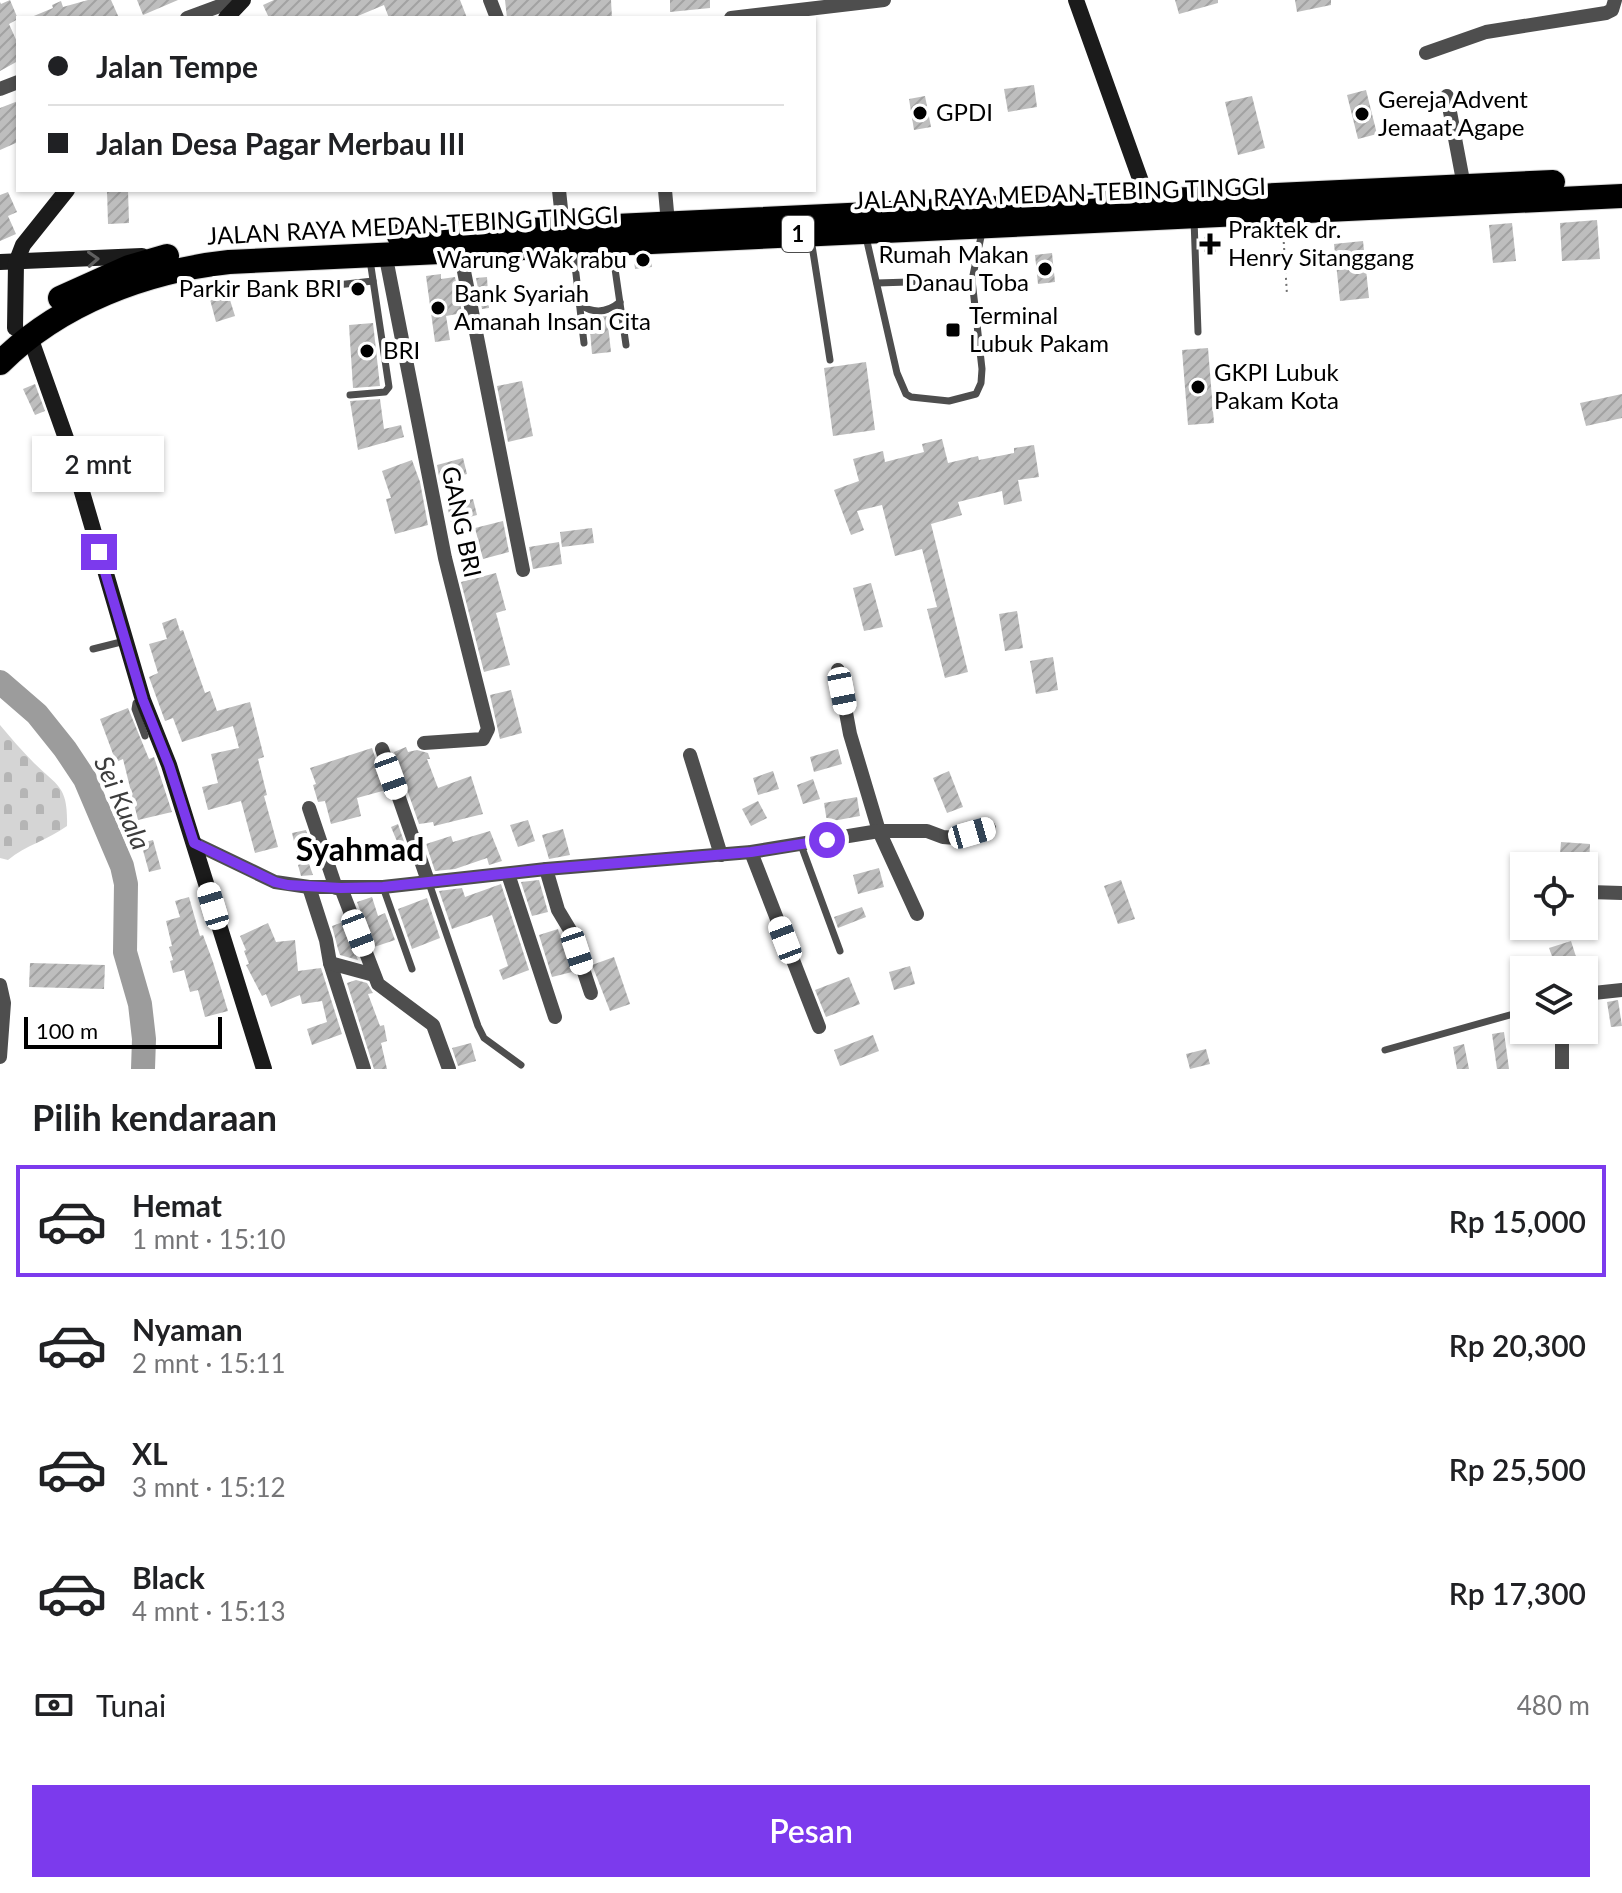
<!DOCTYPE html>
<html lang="id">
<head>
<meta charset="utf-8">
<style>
  body { margin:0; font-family:Lato,sans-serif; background:#f6f6f6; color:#202124; height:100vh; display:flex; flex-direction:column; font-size:30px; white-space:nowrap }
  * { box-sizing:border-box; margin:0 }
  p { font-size:26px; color:#757577 }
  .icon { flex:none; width:44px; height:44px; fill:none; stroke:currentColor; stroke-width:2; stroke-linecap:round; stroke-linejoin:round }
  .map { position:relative; height:1069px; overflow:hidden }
  .drawer { display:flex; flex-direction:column; background:#fff; flex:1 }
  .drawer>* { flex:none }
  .guide { position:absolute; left:16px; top:16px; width:800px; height:176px; border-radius:0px; box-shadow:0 2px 6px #0004; display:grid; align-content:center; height:176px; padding:0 32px; background:#fff }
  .fabs { position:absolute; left:1510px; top:852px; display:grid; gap:16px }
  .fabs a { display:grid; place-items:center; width:88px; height:88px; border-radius:0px; background:#fff; box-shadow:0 2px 6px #0004; font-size:40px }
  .scale { position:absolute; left:24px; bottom:20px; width:198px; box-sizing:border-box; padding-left:8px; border:4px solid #000; border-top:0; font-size:22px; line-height:28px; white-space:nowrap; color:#000; -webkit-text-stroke:6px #fff; paint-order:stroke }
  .end { position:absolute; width:36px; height:36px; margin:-18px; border:10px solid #7c3aed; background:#fff; box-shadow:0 0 0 4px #fff }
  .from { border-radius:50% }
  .bubble { position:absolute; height:56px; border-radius:0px; background:#fff; box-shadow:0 2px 6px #0004; font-size:26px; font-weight:600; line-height:56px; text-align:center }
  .car { position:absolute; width:24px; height:48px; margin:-24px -12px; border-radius:10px; box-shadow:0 0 6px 2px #0007; background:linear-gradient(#fff 24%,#345 0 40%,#fff 0 76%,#345 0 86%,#fff 0) }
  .guide b { display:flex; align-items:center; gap:28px; height:76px; font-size:30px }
  .guide b+b { border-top:2px solid #e0e0e0 }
  .guide i { width:20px; height:20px; background:#202124 }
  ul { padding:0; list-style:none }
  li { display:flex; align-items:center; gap:24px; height:112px; margin:0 16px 12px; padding:0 16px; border:4px solid transparent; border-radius:0px }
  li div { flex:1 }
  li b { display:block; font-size:30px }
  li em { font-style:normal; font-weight:600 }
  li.current { border-color:#7c3aed }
  li>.icon { width:72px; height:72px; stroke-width:1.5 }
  h2 { padding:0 32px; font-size:36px; line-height:96px }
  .pay { display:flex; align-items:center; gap:20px; height:88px; padding:0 32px; font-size:30px }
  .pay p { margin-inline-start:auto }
  .button { display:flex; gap:16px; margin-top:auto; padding:16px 32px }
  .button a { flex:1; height:92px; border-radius:0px; background:#7c3aed; color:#fff; font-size:32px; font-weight:600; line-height:92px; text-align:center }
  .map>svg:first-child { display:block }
  .cemetery { fill:url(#cemetery-stones) }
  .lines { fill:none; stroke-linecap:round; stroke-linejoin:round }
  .river { stroke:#9c9c9c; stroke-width:24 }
  .building { fill:url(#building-hatch) }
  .highway-casing { stroke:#dbdbdb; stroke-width:26 }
  .path { stroke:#707070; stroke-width:2; stroke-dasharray:2 4; stroke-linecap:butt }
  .lane { stroke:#4e4e4e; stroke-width:7 }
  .street { stroke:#4e4e4e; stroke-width:14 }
  .secondary { stroke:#1b1b1b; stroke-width:16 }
  .highway { stroke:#000; stroke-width:24 }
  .oneway { stroke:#5f5f5f }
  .route { stroke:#7c3aed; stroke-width:10 }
  .poi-dot { fill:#000; stroke:#fff; stroke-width:3 }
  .labels { text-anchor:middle; stroke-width:8; stroke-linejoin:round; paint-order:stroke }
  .shield { fill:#fff; stroke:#4c4c4c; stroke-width:2 }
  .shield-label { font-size:22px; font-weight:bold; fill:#000 }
  .poi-label { font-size:24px; fill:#000; stroke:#fff; text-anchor:start }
  .street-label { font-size:24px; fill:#000; stroke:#fff }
  .water-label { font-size:26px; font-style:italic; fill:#3d3d3d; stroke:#fff }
  .district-label { font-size:32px; font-weight:bold; fill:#000; stroke:#fff }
</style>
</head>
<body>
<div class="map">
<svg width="1622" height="1069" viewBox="0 0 1622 1069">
  <defs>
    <pattern id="cemetery-stones" width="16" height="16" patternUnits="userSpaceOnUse" patternTransform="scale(2)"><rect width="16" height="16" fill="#d5d5d5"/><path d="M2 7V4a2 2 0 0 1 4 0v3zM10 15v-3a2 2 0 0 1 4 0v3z" fill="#b5b5b5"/></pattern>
    <pattern id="building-hatch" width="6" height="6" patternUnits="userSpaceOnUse" patternTransform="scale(2)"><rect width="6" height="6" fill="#bebebe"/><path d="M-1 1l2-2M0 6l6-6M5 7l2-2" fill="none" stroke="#a2a2a2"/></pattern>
  </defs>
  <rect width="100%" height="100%" fill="#fff"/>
  <path class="cemetery" d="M0 725C11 738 22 751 34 763 59 787 68 787 67 826 48 840 26 845 8 860L0 858Z"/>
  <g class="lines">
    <path class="river" d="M0 682 37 714 65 749 85 779 122 866 126 884 125 952 140 1004 144 1039 143 1069"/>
  </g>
  <g class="building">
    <path d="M10 0 18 19 9 24 18 44V61L0 71V2L1 4Z"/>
    <path d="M88 0H111L119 18H29L53 8 52 5 61 1 63 7Z"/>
    <path d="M137 0H178L143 15Z"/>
    <path d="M274 0H460L467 18H389L384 5 353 18H269L263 5Z"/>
    <path d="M505 0H611L612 18H507Z"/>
    <path d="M670 0H710V8L670 12Z"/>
    <path d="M1175 0H1218V3L1179 14Z"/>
    <path d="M1295 0H1331V5L1297 12Z"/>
    <path d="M1034 85 1037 107 1008 112 1004 89Z"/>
    <path d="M1366 90 1377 134 1358 139 1347 95Z"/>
    <path d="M925 96 931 127 914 130 909 99Z"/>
    <path d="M1252 96 1265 148 1238 155 1225 102Z"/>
    <path d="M18 101V142L0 150V108Z"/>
    <path d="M107 190H128L129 223 108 224Z"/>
    <path d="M8 192 17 212 8 216 16 234 0 241V195Z"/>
    <path d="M1597 220 1600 259 1562 261 1560 223Z"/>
    <path d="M1512 223 1516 261 1493 263 1489 225Z"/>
    <path d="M1215 236 1216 252H1204V237Z"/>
    <path d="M1363 241 1369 298 1340 301 1334 244Z"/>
    <path d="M1052 253 1055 282 1038 284 1035 255Z"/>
    <path d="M651 257 652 267 635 269 634 258Z"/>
    <path d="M441 274V279L455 277 462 313 446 316 450 340 435 342 426 276Z"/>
    <path d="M487 277 489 308 482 309 476 278Z"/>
    <path d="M226 287 235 316 216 322 208 292Z"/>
    <path d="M607 316 611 352 592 354 589 318Z"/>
    <path d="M373 323 380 386 353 388 349 325Z"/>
    <path d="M1208 348 1214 423 1188 425 1182 350Z"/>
    <path d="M866 362 875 430 833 436 824 368Z"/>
    <path d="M522 381 533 436 508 442 497 386Z"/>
    <path d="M35 384 45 411 35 415 23 389Z"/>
    <path d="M1622 394V418L1586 426 1580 403Z"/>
    <path d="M380 399 384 429 401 425 404 437 358 450 350 401Z"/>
    <path d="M942 439 948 463 978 456 979 460 1014 453V448L1034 445 1039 477 1018 480 1022 501 1004 505 1002 491 958 502 962 515 931 524 968 672 945 678 927 609 937 607 922 549 895 556 882 505 857 511 864 530 851 535 834 490 859 481 853 459 883 451 885 462 924 452 922 444Z"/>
    <path d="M463 458 467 474 440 481 437 465Z"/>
    <path d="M412 460 420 482 428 525 395 534 386 499 391 498 382 471Z"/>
    <path d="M473 499 477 515 451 522 447 505Z"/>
    <path d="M503 521 509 552 483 559 475 528Z"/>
    <path d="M592 528 594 543 562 547 560 532Z"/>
    <path d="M559 542 562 564 533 569 529 547Z"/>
    <path d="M496 573 506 610 496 613 510 665 484 672 461 582Z"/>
    <path d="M871 583 883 627 864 631 853 588Z"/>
    <path d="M1017 611 1023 648 1005 651 999 614Z"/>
    <path d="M176 618 180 631 183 630 205 693 210 691 217 711 250 702 264 757 258 759 267 795 264 796 278 847 255 853 241 801 208 810 202 787 218 783 211 754 239 748 233 726 182 742 173 718 165 721 149 677 158 673 149 644 167 639 162 623Z"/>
    <path d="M1053 657 1058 690 1036 694 1030 661Z"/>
    <path d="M511 690 522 733 500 739 490 695Z"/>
    <path d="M128 708 149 759 154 757 172 812 138 820 123 759 116 762 100 719Z"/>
    <path d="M406 747 408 752 417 750 428 753 430 759H427L438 788 471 776 483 814 434 826 433 822 419 824 394 752Z"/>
    <path d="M372 748 386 790 357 798 361 816 331 824 325 801 318 802 313 785 316 784 310 768Z"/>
    <path d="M838 749 842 764 814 772 810 757Z"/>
    <path d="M773 771 779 789 758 795 753 778Z"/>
    <path d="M949 771 963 807 947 813 933 778Z"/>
    <path d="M813 779 820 799 803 804 797 785Z"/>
    <path d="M857 797 860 816 827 822 824 803Z"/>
    <path d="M758 801 767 818 751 826 742 809Z"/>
    <path d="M528 820 535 841 518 847 510 825Z"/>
    <path d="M398 824 411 862 406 863 391 827Z"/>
    <path d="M563 829 570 855 549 859 542 835Z"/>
    <path d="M306 830 314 854 298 858 292 833Z"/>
    <path d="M490 831 502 861 489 865 487 858 455 869 435 871 426 844 451 836 453 842Z"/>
    <path d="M153 840 161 869 149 872 141 843Z"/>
    <path d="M1561 842 1590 844 1589 866H1559Z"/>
    <path d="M308 861 313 875 301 876 298 865Z"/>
    <path d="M879 868 884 887 858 894 853 875Z"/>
    <path d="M539 880 548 912 532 916 521 882Z"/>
    <path d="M1121 880 1135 919 1118 924 1104 886Z"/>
    <path d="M501 884 529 970 503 980 499 970 508 966 492 915 452 929 439 891 462 888 465 897Z"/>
    <path d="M189 897 200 936 203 935 213 962 228 1011 205 1017 198 990 190 992 184 970 173 973 170 961 173 960 169 947 172 946 166 921 180 917 175 901Z"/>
    <path d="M372 897 378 916 385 913 395 940 374 947 357 902Z"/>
    <path d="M427 898 440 938 412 949 398 909Z"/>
    <path d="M862 907 866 917 838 928 834 917Z"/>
    <path d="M343 922 358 960 340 955 338 949 332 926Z"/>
    <path d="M268 923 276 942 295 940 298 971 321 968 342 1034 312 1045 307 1029 327 1022 322 1001 302 1004 300 995 271 1007 266 994 262 996 246 965 249 964 244 951 246 950 240 936Z"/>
    <path d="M558 929 572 972 552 977 539 935Z"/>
    <path d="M1571 941 1578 963 1557 970 1549 948Z"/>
    <path d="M614 957 630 1004 610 1011 592 965Z"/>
    <path d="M30 963 105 965 104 989 29 987Z"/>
    <path d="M910 966 915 984 894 990 889 972Z"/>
    <path d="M849 977 860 1004 826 1017 815 990Z"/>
    <path d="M356 980 367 983 373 993 368 994 380 1026 384 1025 387 1041 381 1043 387 1069H374L347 983Z"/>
    <path d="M1618 1000 1622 1026 1611 1027 1607 1002Z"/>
    <path d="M1504 1032 1509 1069H1497L1492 1034Z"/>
    <path d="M873 1035 879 1051 840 1066 834 1050Z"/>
    <path d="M471 1043 476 1061 458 1066 452 1048Z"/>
    <path d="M1464 1044 1469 1069H1457L1453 1047Z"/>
    <path d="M1206 1049 1210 1064 1190 1069 1186 1054Z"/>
  </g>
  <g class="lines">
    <g class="highway-casing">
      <g id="highway">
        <path d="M399 236 1553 182"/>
        <path d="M60 298 129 267 167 256"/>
        <path d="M0 363C60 303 146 271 229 262L1622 196"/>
      </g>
    </g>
    <path class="path" d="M1283 230 1287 295"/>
    <g class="lane">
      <path d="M1194 219 1198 332"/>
      <path d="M866 237 897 373 906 394 911 397 949 401 976 394 981 383 982 369 972 280 982 232"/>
      <path d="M811 239 830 360"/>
      <path d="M573 248 584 343"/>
      <path d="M612 248 626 345"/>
      <path d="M877 283 972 280"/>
      <path d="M337 285 373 281"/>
      <path d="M579 304C593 314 607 313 620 302"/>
      <path d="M350 395 385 392 389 387 370 260"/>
      <path d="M93 649 125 641"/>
      <path d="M141 701 136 703 135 709 145 736"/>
      <path d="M801 845 840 951"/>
      <path d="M429 883 478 1026 484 1038 521 1065"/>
      <path d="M383 887 412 969"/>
      <path d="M1385 1050 1524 1011"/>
    </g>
    <g class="street">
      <path d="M490 0 497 18"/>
      <path d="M187 18 236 0"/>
      <path d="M731 18 884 0"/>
      <path d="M1426 53 1486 32 1606 13 1612 10 1615 0"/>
      <path d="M0 89 18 82"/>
      <path d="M1447 96 1464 186"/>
      <path d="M559 190 563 228"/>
      <path d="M665 190 668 223"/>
      <path d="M460 251 523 570"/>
      <path d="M385 253 445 558 488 729 483 739 424 743"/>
      <path d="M838 670 850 734 879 831 917 914"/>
      <path d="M382 749 428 881"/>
      <path d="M690 755 721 855"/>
      <path d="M309 808 336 888"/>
      <path d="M194 843 275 882 309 887H383L546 869 751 852 879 831H927L943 837 956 838 989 828"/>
      <path d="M751 852 819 1027"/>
      <path d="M546 869 558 910 570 930 591 993"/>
      <path d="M508 874 555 1017"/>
      <path d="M309 887 326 940 330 963 364 1069"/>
      <path d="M341 888 378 984 433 1025 449 1069"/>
      <path d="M1589 892 1622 893"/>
      <path d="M330 963 374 975"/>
      <path d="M0 985 4 1003 0 1057"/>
      <path d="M1584 994 1622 990"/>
      <path d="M1562 1069V1030"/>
    </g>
    <g class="secondary">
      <path d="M1076 0 1148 201"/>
      <path d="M226 18 243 0"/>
      <path d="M0 262 142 256"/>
      <path d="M15 328 16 263 23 245 67 190"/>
      <path d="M30 337 68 444 143 700 169 765 264 1069"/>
    </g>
    <use href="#highway" class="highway"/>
  </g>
  <defs><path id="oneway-chevron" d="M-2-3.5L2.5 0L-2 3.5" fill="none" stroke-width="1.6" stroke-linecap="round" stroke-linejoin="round" transform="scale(2)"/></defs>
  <use class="oneway" href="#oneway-chevron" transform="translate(93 259) rotate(-3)"/>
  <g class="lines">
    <path class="route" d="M99 552 143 700 169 765 194 843 275 882 288 885 341 888 383 887 546 869 751 852 827 840"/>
  </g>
  <g class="poi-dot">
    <circle cx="920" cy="113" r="8"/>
    <circle cx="1362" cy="114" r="8"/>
    <path d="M1206 232h8v8h8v8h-8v8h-8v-8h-8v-8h8z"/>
    <circle cx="643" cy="260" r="8"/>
    <circle cx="1045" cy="269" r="8"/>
    <circle cx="358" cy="289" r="8"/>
    <circle cx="438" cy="308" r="8"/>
    <rect x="945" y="322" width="16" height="16" rx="4"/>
    <circle cx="367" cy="351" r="8"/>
    <circle cx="1198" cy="387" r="8"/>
  </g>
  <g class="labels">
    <rect class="shield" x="782" y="216" width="32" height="36" rx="6"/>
    <g class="shield-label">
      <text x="798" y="242">1</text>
    </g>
    <g class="poi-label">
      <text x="1378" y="108">Gereja Advent<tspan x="1378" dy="28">Jemaat Agape</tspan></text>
      <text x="936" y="121">GPDI</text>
      <text x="1228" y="238">Praktek dr.<tspan x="1228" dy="28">Henry Sitanggang</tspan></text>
      <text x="1029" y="263" text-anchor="end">Rumah Makan<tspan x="1029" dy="28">Danau Toba</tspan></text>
      <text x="627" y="268" text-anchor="end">Warung Wak rabu</text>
      <text x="342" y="297" text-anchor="end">Parkir Bank BRI</text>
      <text x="454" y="302">Bank Syariah<tspan x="454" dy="28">Amanah Insan Cita</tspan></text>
      <text x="969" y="324">Terminal<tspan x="969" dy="28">Lubuk Pakam</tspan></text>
      <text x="383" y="359">BRI</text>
      <text x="1214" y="381">GKPI Lubuk<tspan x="1214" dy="28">Pakam Kota</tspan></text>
    </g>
    <g class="street-label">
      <text transform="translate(1060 194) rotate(-2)" y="8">JALAN RAYA MEDAN-TEBING TINGGI</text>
      <text transform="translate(413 226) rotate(-3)" y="8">JALAN RAYA MEDAN-TEBING TINGGI</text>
      <text transform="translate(461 522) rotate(78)" y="8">GANG BRI</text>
    </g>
    <g class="water-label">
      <text transform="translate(122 803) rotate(66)" y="9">Sei Kuala</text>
    </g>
    <g class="district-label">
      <text x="360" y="861">Syahmad</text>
    </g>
  </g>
</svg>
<div class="fabs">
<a><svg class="icon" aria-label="locate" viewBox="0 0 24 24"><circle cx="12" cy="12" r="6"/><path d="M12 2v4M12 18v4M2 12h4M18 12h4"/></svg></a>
<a><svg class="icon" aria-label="layers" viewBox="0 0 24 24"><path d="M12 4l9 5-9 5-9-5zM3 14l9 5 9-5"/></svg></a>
</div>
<div class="scale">100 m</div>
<i class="end from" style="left:827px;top:840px"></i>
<i class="end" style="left:99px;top:552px"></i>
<div class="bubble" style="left:32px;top:436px;width:132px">2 mnt</div>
<i class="car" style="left:842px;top:691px;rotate:169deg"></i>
<i class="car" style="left:391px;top:776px;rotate:160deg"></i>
<i class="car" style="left:972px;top:833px;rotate:74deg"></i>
<i class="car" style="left:213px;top:906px;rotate:343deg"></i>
<i class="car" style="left:358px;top:933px;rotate:159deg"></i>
<i class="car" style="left:785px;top:940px;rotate:339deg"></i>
<i class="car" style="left:577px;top:951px;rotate:162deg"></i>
<div class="guide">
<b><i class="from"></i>Jalan Tempe</b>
<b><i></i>Jalan Desa Pagar Merbau III</b>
</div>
</div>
<section class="drawer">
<h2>Pilih kendaraan</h2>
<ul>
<li class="current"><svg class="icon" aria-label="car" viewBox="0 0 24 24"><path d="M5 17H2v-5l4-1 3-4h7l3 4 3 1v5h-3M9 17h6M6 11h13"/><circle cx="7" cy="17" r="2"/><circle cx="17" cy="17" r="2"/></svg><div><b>Hemat</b><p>1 mnt · 15:10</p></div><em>Rp 15,000</em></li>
<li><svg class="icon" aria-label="car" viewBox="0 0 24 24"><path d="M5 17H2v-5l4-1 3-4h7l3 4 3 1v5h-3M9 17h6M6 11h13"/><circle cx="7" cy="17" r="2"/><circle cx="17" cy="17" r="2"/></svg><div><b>Nyaman</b><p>2 mnt · 15:11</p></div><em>Rp 20,300</em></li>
<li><svg class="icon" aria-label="car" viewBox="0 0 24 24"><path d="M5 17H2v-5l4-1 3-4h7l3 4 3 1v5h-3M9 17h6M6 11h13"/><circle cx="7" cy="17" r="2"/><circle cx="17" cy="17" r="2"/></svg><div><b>XL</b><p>3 mnt · 15:12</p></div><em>Rp 25,500</em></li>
<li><svg class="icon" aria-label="car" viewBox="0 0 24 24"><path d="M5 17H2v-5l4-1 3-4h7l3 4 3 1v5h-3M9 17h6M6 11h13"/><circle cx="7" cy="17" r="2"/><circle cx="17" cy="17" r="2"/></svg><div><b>Black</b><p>4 mnt · 15:13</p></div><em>Rp 17,300</em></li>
</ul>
<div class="pay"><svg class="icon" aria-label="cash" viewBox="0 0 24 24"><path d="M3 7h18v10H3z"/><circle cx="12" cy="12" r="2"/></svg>Tunai<p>480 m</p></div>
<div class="button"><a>Pesan</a></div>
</section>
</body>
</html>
